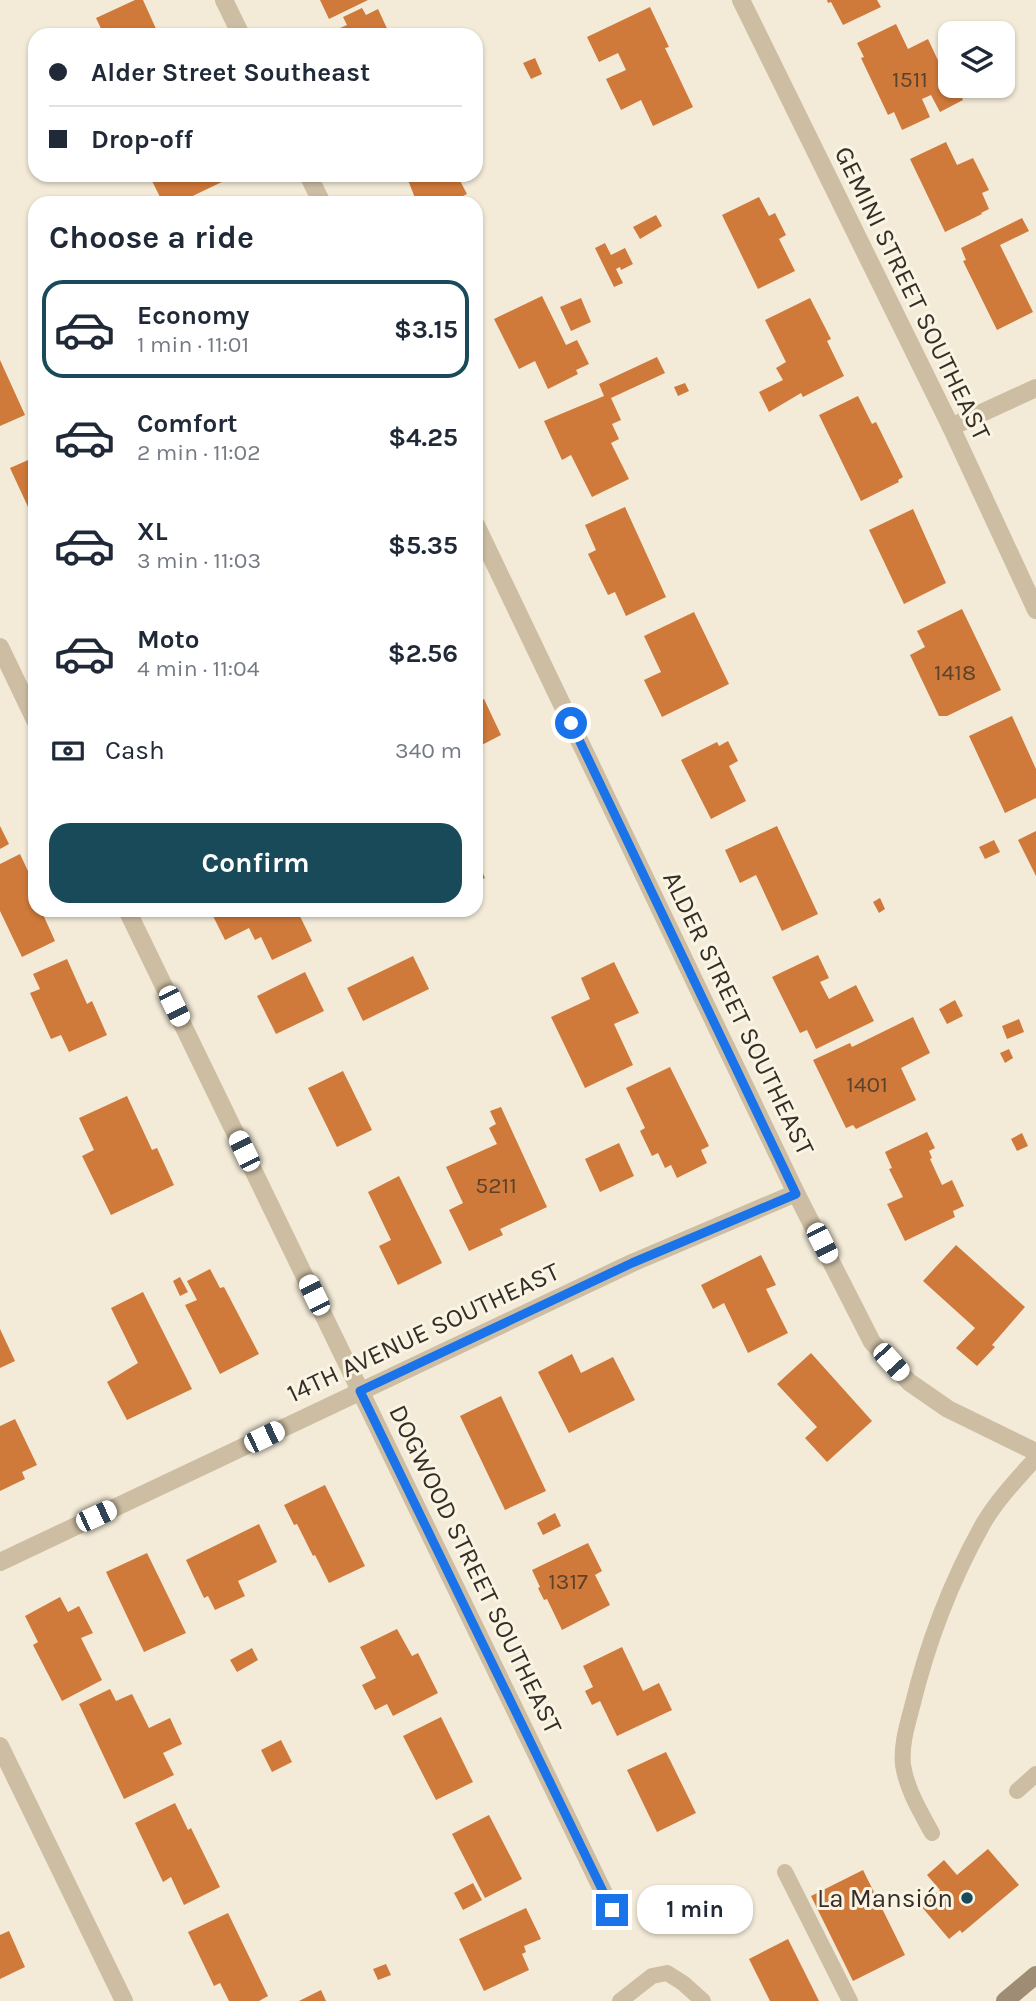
<!DOCTYPE html>
<html lang="en">
<head>
<meta charset="utf-8">
<style>
  body { margin:0; font-family:Karla,sans-serif; background:#f2f2f3; color:#1f2937; height:100vh; display:flex; flex-direction:column; font-size:26px; white-space:nowrap }
  * { box-sizing:border-box; margin:0 }
  p { font-size:23px; color:#747a83 }
  .icon { flex:none; width:38px; height:38px; fill:none; stroke:currentColor; stroke-width:2; stroke-linecap:round; stroke-linejoin:round }
  .map { position:relative; flex:1; overflow:hidden }
  .drawer { position:absolute; left:28px; top:196px; width:455px; height:721px; display:flex; flex-direction:column; background:#fff; border-radius:21px; box-shadow:0 2px 5px #0004 }
  .drawer>* { flex:none }
  .guide { position:absolute; left:28px; top:28px; width:455px; height:154px; border-radius:21px; box-shadow:0 2px 5px #0004; display:grid; align-content:center; height:154px; padding:0 21px; background:#fff }
  .controls { position:absolute; left:938px; top:21px; display:grid; gap:14px }
  .controls a { display:grid; place-items:center; width:77px; height:77px; border-radius:14px; background:#fff; box-shadow:0 2px 5px #0004; font-size:35px }
  .end { position:absolute; width:32px; height:32px; margin:-16px; border:9px solid #1a73e8; background:#fff; box-shadow:0 0 0 4px #fff }
  .from { border-radius:50% }
  .bubble { position:absolute; height:49px; border-radius:21px; background:#fff; box-shadow:0 2px 5px #0004; font-size:23px; font-weight:700; line-height:49px; text-align:center }
  .car { position:absolute; width:21px; height:42px; margin:-21px -10px; border-radius:9px; box-shadow:0 0 5px 2px #0007; background:linear-gradient(#fff 24%,#345 0 40%,#fff 0 76%,#345 0 86%,#fff 0) }
  .guide b { display:flex; align-items:center; gap:24px; height:66px; font-size:26px }
  .guide b+b { border-top:2px solid #e0e1e3 }
  .guide i { width:18px; height:18px; background:#1f2937 }
  ul { padding:0; list-style:none }
  li { display:flex; align-items:center; gap:21px; height:98px; margin:0 14px 10px; padding:0 7px; border:4px solid transparent; border-radius:21px }
  li div { flex:1 }
  li b { display:block; font-size:26px }
  li em { font-style:normal; font-weight:700 }
  li.on { border-color:#184a5a }
  li>.icon { width:63px; height:63px; stroke-width:1.5 }
  h2 { padding:0 21px; font-size:32px; line-height:84px }
  .pay { display:flex; align-items:center; gap:18px; height:77px; padding:0 21px; font-size:26px }
  .pay p { margin-inline-start:auto }
  .primary-button { display:flex; gap:14px; margin-top:auto; padding:14px 21px }
  .primary-button a { flex:1; height:80px; border-radius:21px; background:#184a5a; color:#fff; font-size:28px; font-weight:700; line-height:80px; text-align:center }
  .map>svg:first-child { display:block }
  .building { fill:#cf793a }
  .lines { fill:none; stroke-linecap:round; stroke-linejoin:round }
  .service { stroke:#ccbda3; stroke-width:16 }
  .minor { stroke:#ccbda3; stroke-width:18 }
  .secondary { stroke:#9f8c74; stroke-width:18 }
  .route { stroke:#1a73e8; stroke-width:9 }
  .poi-dot { fill:#184a5a; stroke:#faf4e4; stroke-width:2.5 }
  .labels { text-anchor:middle; stroke-width:6; stroke-linejoin:round; paint-order:stroke }
  .number-label { font-size:23px; fill:#5c412b }
  .street-label { font-size:26px; fill:#362e26; stroke:#faf4e4 }
  .poi-label { font-size:26px; fill:#362e26; stroke:#faf4e4; text-anchor:end }
</style>
</head>
<body>
<div class="map">
<svg width="1036" height="2001" viewBox="0 0 1036 2001">
  <rect width="100%" height="100%" fill="#f3ebd8"/>
  <g class="building">
    <path d="M135 0H143L157 31 153 33 154 35H104L96 18Z"/>
    <path d="M320 0H368L329 19Z"/>
    <path d="M827 0H877L881 7 843 25 831 2 828 3Z"/>
    <path d="M650 7 669 47 665 48 693 107 653 126 641 100 621 110 606 79 626 70 618 53 599 62 587 37Z"/>
    <path d="M362 8 366 15 378 9 390 35H338L335 30 347 25 343 17Z"/>
    <path d="M896 24 908 49 928 39 942 69 947 67 950 73V86H956L963 100 940 112 931 95 922 99 930 117 902 130 894 112 888 115 861 58 864 57 857 43Z"/>
    <path d="M535 58 542 74 531 79 523 63Z"/>
    <path d="M946 142 957 165 973 158 989 190 982 193 989 209 981 213 982 214 945 232 910 159Z"/>
    <path d="M149 175H224L226 180 178 203H163Z"/>
    <path d="M406 175H457L467 194 449 203H417Z"/>
    <path d="M759 197 769 216 775 213 786 235 779 239 795 271 758 289 722 215Z"/>
    <path d="M656 215 662 226 640 239 633 227Z"/>
    <path d="M1022 218 1029 231 1000 245 1033 312 997 330 963 261 966 260 961 248Z"/>
    <path d="M605 243 611 255 625 248 633 264 621 270 620 267 616 269 623 283 614 287 595 248Z"/>
    <path d="M542 296 566 345 577 340 589 364 576 370 578 374 548 389 535 361 519 369 494 319Z"/>
    <path d="M581 298 591 322 571 331 560 307Z"/>
    <path d="M810 298 831 339 827 341 844 376 803 397 801 393 769 412 759 392 783 380 776 368 786 362 765 320Z"/>
    <path d="M657 357 665 373 611 398 621 420 612 424 619 439 611 443 629 479 592 497 571 455 562 460 544 421 604 396 599 384Z"/>
    <path d="M0 360 25 415 0 426Z"/>
    <path d="M685 383 689 391 678 396 674 387Z"/>
    <path d="M858 396 872 424 876 422 903 477 898 480 899 482 861 501 819 415Z"/>
    <path d="M35 457V522L10 468Z"/>
    <path d="M625 507 666 597 626 616 615 592 608 595 588 554 596 550 585 525Z"/>
    <path d="M913 509 946 583 904 604 869 530Z"/>
    <path d="M962 609 1001 690 947 716H939L910 655 925 647 917 631Z"/>
    <path d="M694 612 729 684 662 717 644 680 661 672 644 636Z"/>
    <path d="M476 689 481 700 484 699 501 735 476 748Z"/>
    <path d="M1012 716 1036 769V798L1005 813 969 736Z"/>
    <path d="M728 741 738 761 729 766 746 801 711 819 681 760 717 742 719 746Z"/>
    <path d="M0 826 9 844 0 849Z"/>
    <path d="M777 826 818 914 782 931 756 875 740 883 725 850Z"/>
    <path d="M1036 831V876L1018 840Z"/>
    <path d="M994 840 1000 852 985 859 979 847Z"/>
    <path d="M20 854 35 886V889L31 891 35 899V910H41L55 941 22 957 0 911V864Z"/>
    <path d="M476 858 485 878 476 882Z"/>
    <path d="M880 898 885 909 879 913 873 902Z"/>
    <path d="M216 910H297L312 941 272 960 261 937 255 940 249 928 225 940 212 914 217 912Z"/>
    <path d="M818 955 829 978 820 982 829 999 856 985 874 1021 816 1049 807 1030 800 1033 772 977Z"/>
    <path d="M413 956 429 989 363 1021 347 988Z"/>
    <path d="M67 959 87 1004 92 1001 107 1035 69 1052 61 1035 51 1039 30 993 40 989 33 974Z"/>
    <path d="M614 962 639 1013 614 1024 633 1065 585 1088 551 1017 590 999 581 978Z"/>
    <path d="M305 972 324 1011 276 1034 257 996Z"/>
    <path d="M955 1000 963 1016 947 1024 939 1009Z"/>
    <path d="M913 1017 930 1053 901 1068 916 1100 856 1129 853 1125 846 1128 813 1060 850 1043 852 1047Z"/>
    <path d="M1019 1019 1024 1032 1007 1039 1002 1026Z"/>
    <path d="M1009 1049 1013 1058 1005 1063 1000 1053Z"/>
    <path d="M670 1067 709 1146 701 1150 707 1163 677 1178 671 1165 665 1168 658 1153 652 1156 640 1131 645 1128 626 1088Z"/>
    <path d="M343 1071 372 1130 337 1147 308 1088Z"/>
    <path d="M127 1096 152 1150 157 1148 174 1185 111 1215 82 1156 94 1150 79 1118Z"/>
    <path d="M501 1107 547 1207 500 1229 503 1235 469 1251 449 1210 463 1203 446 1167 497 1144 489 1128 496 1124 490 1111Z"/>
    <path d="M927 1132 935 1148 929 1151 932 1158 930 1159 942 1185 952 1180 964 1206 953 1211 955 1217 905 1241 887 1204 903 1197 889 1169 892 1168 885 1152Z"/>
    <path d="M1022 1133 1028 1146 1017 1151 1011 1139Z"/>
    <path d="M619 1143 634 1176 600 1192 585 1159Z"/>
    <path d="M399 1176 442 1263 398 1285 379 1246 391 1240 368 1192Z"/>
    <path d="M956 1245 1025 1307 992 1345 995 1347 977 1366 956 1348 975 1328 923 1281Z"/>
    <path d="M761 1255 776 1285 766 1289 788 1333 748 1353 724 1303 713 1309 701 1285Z"/>
    <path d="M210 1269 220 1288 224 1287 259 1354 220 1374 185 1305 197 1300 187 1281Z"/>
    <path d="M180 1277 188 1292 180 1296 173 1281Z"/>
    <path d="M143 1292 192 1389 127 1420 107 1382 138 1363 111 1308Z"/>
    <path d="M0 1329 15 1361 0 1368Z"/>
    <path d="M811 1353 872 1421 827 1462 805 1438 817 1427 777 1384Z"/>
    <path d="M572 1354 581 1373 613 1357 635 1400 569 1433 538 1372Z"/>
    <path d="M501 1396 546 1491 505 1510 460 1416Z"/>
    <path d="M15 1419 37 1465 22 1472 25 1479 0 1491V1426Z"/>
    <path d="M325 1485 365 1566 329 1583 315 1555 313 1556 297 1524 294 1525 284 1505Z"/>
    <path d="M555 1513 561 1526 543 1535 537 1523Z"/>
    <path d="M259 1524 277 1562 238 1581 245 1596 215 1610 208 1596 204 1598 186 1560Z"/>
    <path d="M588 1543 602 1571 595 1575 610 1605 562 1630 547 1599 544 1600 538 1588 540 1587 532 1570Z"/>
    <path d="M147 1553 186 1633 144 1652 106 1572Z"/>
    <path d="M60 1597 68 1612 79 1606 93 1633 81 1638 102 1680 62 1701 33 1645 38 1642 25 1616Z"/>
    <path d="M397 1629 412 1656 418 1653 438 1693 393 1716 387 1704 375 1710 362 1685 376 1678 360 1647Z"/>
    <path d="M622 1647 643 1691 659 1683 672 1710 617 1736 600 1701 592 1705 585 1691 593 1687 583 1666Z"/>
    <path d="M252 1648 258 1660 237 1672 230 1660Z"/>
    <path d="M110 1689 116 1701 132 1694 149 1728 170 1718 182 1744 163 1753 174 1775 124 1799 79 1704Z"/>
    <path d="M441 1717 473 1782 436 1800 403 1736Z"/>
    <path d="M281 1740 292 1762 272 1772 261 1750Z"/>
    <path d="M666 1752 696 1813 657 1832 627 1770Z"/>
    <path d="M175 1803 188 1830 191 1828 220 1887 184 1905 171 1877 163 1882 135 1823Z"/>
    <path d="M489 1815 522 1879 485 1898 452 1834Z"/>
    <path d="M988 1849 1019 1885 962 1933 960 1930 949 1939 921 1906 940 1890 927 1875 944 1860 957 1875Z"/>
    <path d="M863 1870 905 1955 853 1981 811 1896Z"/>
    <path d="M473 1883 482 1900 463 1910 454 1893Z"/>
    <path d="M526 1908 541 1939 524 1946 526 1952 522 1954 529 1970 484 1991 459 1939Z"/>
    <path d="M228 1913 268 1996 259 2001H229L220 1983 214 1986 188 1932Z"/>
    <path d="M9 1931 25 1967 0 1979V1935Z"/>
    <path d="M788 1939 819 2001H770L749 1959Z"/>
    <path d="M386 1964 391 1975 378 1980 373 1969Z"/>
    <path d="M321 1990 326 2001H299Z"/>
  </g>
  <g class="lines">
    <g class="service">
      <path d="M1017 1791 1036 1774"/>
      <path d="M932 1833C920 1811 907 1790 903 1765 901 1745 907 1726 912 1707 927 1645 951 1581 983 1524 997 1500 1017 1479 1036 1458"/>
      <path d="M785 1872 850 2001"/>
      <path d="M620 2001 652 1976 667 1973 683 1983 703 2001"/>
    </g>
    <g class="minor">
      <path d="M224 0 241 35"/>
      <path d="M741 0 951 427 1036 610"/>
      <path d="M308 175 322 203"/>
      <path d="M951 427 1036 388"/>
      <path d="M476 525 796 1193 872 1342 909 1382 948 1409 1036 1452"/>
      <path d="M0 647 35 720"/>
      <path d="M127 910 612 1910"/>
      <path d="M0 1562 632 1263 796 1193"/>
      <path d="M0 1746 124 2001"/>
    </g>
    <path class="secondary" d="M1005 2001 1036 1975"/>
  </g>
  <g class="lines">
    <path class="route" d="M571 723 796 1194 632 1263 360 1391 612 1910"/>
  </g>
  <circle class="poi-dot" cx="967" cy="1898" r="7"/>
  <g class="labels">
    <g class="number-label">
      <text x="910" y="87">1511</text>
      <text x="955" y="680">1418</text>
      <text x="867" y="1092">1401</text>
      <text x="496" y="1193">5211</text>
      <text x="568" y="1589">1317</text>
    </g>
    <g class="street-label">
      <text transform="translate(913 293) rotate(64)" y="9">GEMINI STREET SOUTHEAST</text>
      <text transform="translate(739 1013) rotate(64)" y="9">ALDER STREET SOUTHEAST</text>
      <text transform="translate(423 1332) rotate(-25)" y="9">14TH AVENUE SOUTHEAST</text>
      <text transform="translate(476 1569) rotate(64)" y="9">DOGWOOD STREET SOUTHEAST</text>
    </g>
    <g class="poi-label">
      <text x="953" y="1907">La Mansión</text>
    </g>
  </g>
</svg>
<div class="controls">
<a><svg class="icon" aria-label="layers" viewBox="0 0 24 24"><path d="M12 4l9 5-9 5-9-5zM3 14l9 5 9-5"/></svg></a>
</div>
<i class="end from" style="left:571px;top:723px"></i>
<i class="end" style="left:612px;top:1910px"></i>
<div class="bubble" style="left:637px;top:1885px;width:116px">1 min</div>
<i class="car" style="left:174px;top:1006px;rotate:154deg"></i>
<i class="car" style="left:244px;top:1151px;rotate:334deg"></i>
<i class="car" style="left:822px;top:1243px;rotate:153deg"></i>
<i class="car" style="left:314px;top:1295px;rotate:334deg"></i>
<i class="car" style="left:891px;top:1362px;rotate:138deg"></i>
<i class="car" style="left:264px;top:1437px;rotate:64deg"></i>
<i class="car" style="left:96px;top:1516px;rotate:65deg"></i>
<div class="guide">
<b><i class="from"></i>Alder Street Southeast</b>
<b><i></i>Drop-off</b>
</div>
<section class="drawer">
<h2>Choose a ride</h2>
<ul>
<li class="on"><svg class="icon" aria-label="car" viewBox="0 0 24 24"><path d="M5 17H2v-5l4-1 3-4h7l3 4 3 1v5h-3M9 17h6M6 11h13"/><circle cx="7" cy="17" r="2"/><circle cx="17" cy="17" r="2"/></svg><div><b>Economy</b><p>1 min · 11:01</p></div><em>$3.15</em></li>
<li><svg class="icon" aria-label="car" viewBox="0 0 24 24"><path d="M5 17H2v-5l4-1 3-4h7l3 4 3 1v5h-3M9 17h6M6 11h13"/><circle cx="7" cy="17" r="2"/><circle cx="17" cy="17" r="2"/></svg><div><b>Comfort</b><p>2 min · 11:02</p></div><em>$4.25</em></li>
<li><svg class="icon" aria-label="car" viewBox="0 0 24 24"><path d="M5 17H2v-5l4-1 3-4h7l3 4 3 1v5h-3M9 17h6M6 11h13"/><circle cx="7" cy="17" r="2"/><circle cx="17" cy="17" r="2"/></svg><div><b>XL</b><p>3 min · 11:03</p></div><em>$5.35</em></li>
<li><svg class="icon" aria-label="car" viewBox="0 0 24 24"><path d="M5 17H2v-5l4-1 3-4h7l3 4 3 1v5h-3M9 17h6M6 11h13"/><circle cx="7" cy="17" r="2"/><circle cx="17" cy="17" r="2"/></svg><div><b>Moto</b><p>4 min · 11:04</p></div><em>$2.56</em></li>
</ul>
<div class="pay"><svg class="icon" aria-label="cash" viewBox="0 0 24 24"><path d="M3 7h18v10H3z"/><circle cx="12" cy="12" r="2"/></svg>Cash<p>340 m</p></div>
<div class="primary-button"><a>Confirm</a></div>
</section>
</div>
</body>
</html>
